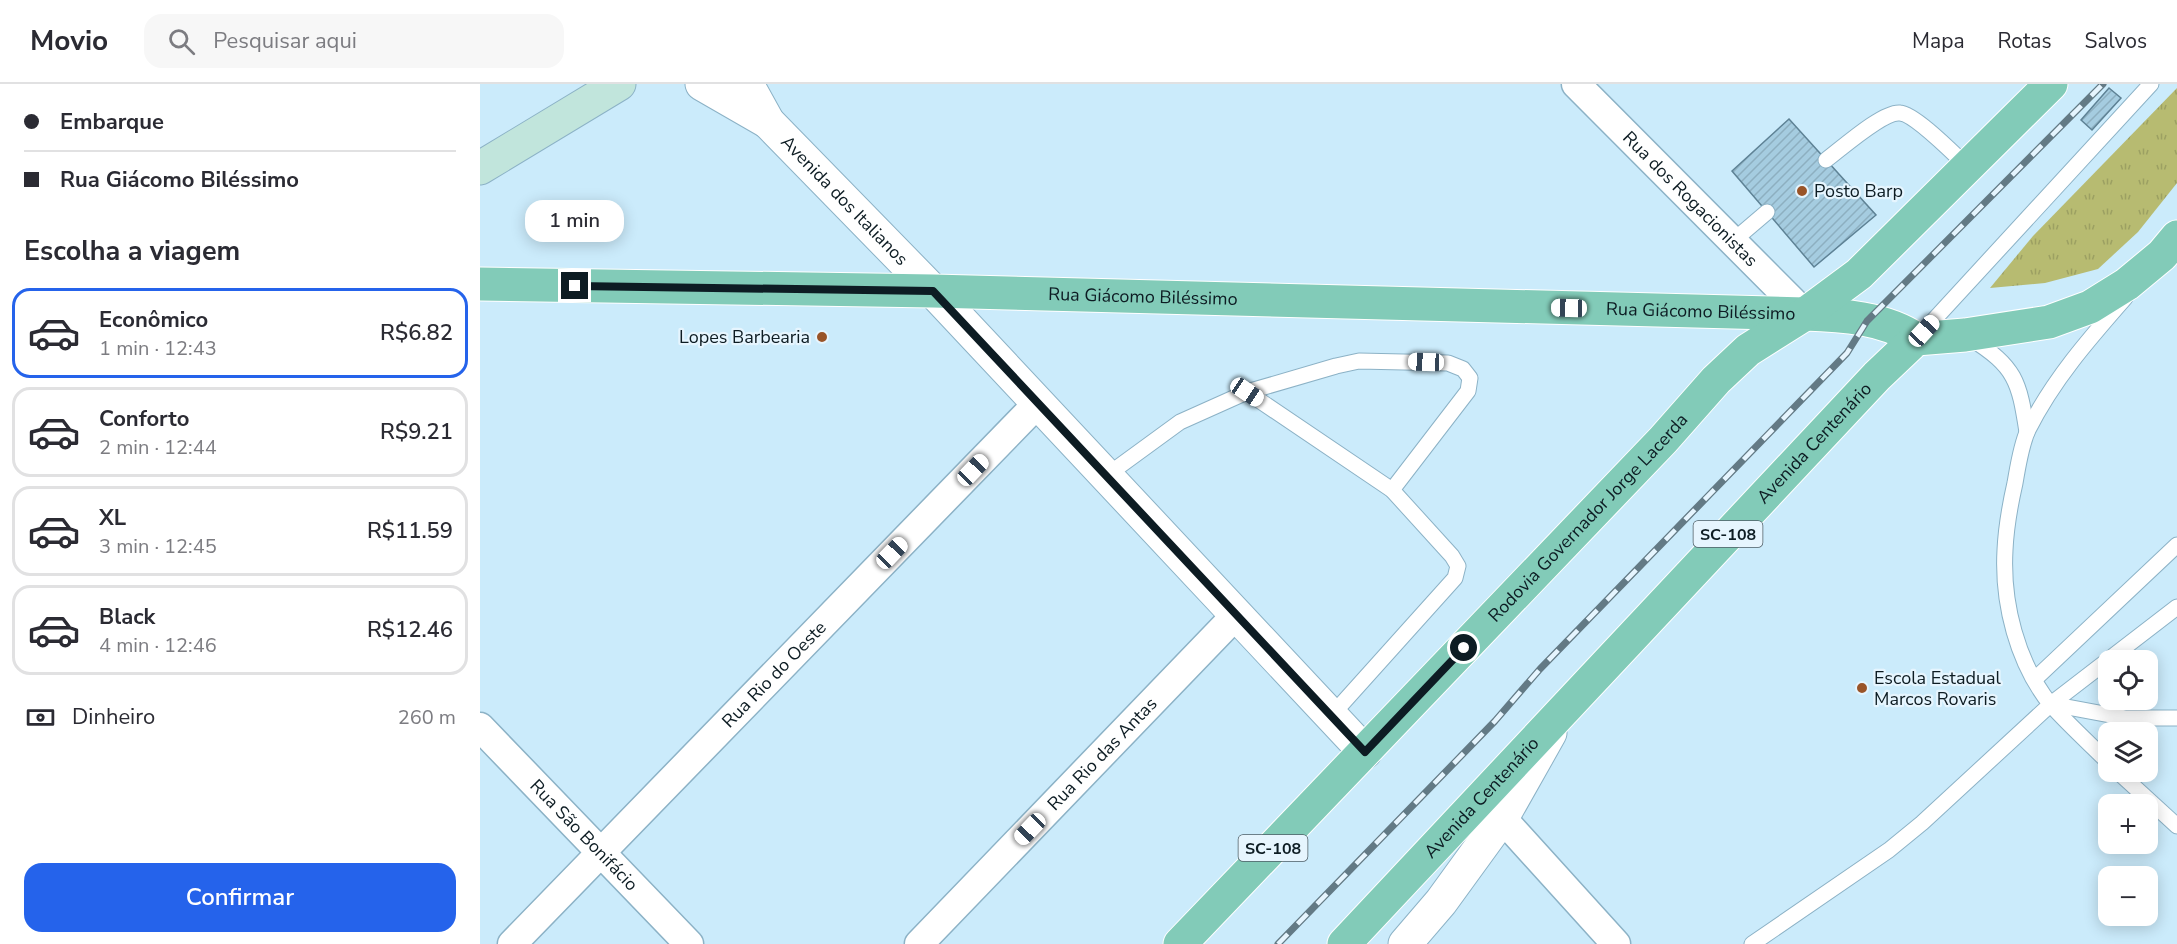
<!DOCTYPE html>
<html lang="pt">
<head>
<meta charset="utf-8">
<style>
  body { margin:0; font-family:"Nunito Sans",sans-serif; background:#f7f7f7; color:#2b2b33; height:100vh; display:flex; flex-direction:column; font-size:22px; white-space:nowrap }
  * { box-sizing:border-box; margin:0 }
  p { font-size:20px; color:#7c7c81 }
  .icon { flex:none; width:33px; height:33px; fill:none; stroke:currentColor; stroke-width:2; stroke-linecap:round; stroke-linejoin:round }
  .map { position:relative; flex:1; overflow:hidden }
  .details { display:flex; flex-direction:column; background:#fff; width:480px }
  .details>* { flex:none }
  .banner { display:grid; align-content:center; height:132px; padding:0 24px; background:#fff }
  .tools { position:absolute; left:1618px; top:566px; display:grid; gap:12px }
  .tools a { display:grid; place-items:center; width:60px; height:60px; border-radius:12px; background:#fff; box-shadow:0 3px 15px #0003; font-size:30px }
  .end { position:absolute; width:27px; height:27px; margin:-14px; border:8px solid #0d1c23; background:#fff; box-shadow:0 0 0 3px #fff }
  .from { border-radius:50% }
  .bubble { position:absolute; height:42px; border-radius:18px; background:#fff; box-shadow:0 3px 15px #0003; font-size:20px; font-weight:600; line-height:42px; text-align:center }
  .car { position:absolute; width:18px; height:36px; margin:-18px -9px; border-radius:8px; box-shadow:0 0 4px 2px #0007; background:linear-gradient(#fff 24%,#345 0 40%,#fff 0 76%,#345 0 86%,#fff 0) }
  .banner b { display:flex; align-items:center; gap:21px; height:57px; font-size:22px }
  .banner b+b { border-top:2px solid #e1e1e2 }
  .banner i { width:15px; height:15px; background:#2b2b33 }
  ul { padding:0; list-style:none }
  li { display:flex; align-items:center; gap:18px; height:90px; margin:0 12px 9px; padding:0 12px; border:3px solid #e1e1e2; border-radius:18px }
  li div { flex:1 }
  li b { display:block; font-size:22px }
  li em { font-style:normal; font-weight:600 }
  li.on { border-color:#2563eb }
  li>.icon { width:54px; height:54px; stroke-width:1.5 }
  h2 { padding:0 24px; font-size:27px; line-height:72px }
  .pay { display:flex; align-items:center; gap:15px; height:66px; padding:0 24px; font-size:22px }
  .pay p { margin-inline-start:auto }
  .button { display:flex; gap:12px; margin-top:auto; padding:12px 24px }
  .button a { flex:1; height:69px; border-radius:18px; background:#2563eb; color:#fff; font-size:24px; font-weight:600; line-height:69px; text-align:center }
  header { display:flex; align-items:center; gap:36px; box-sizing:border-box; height:84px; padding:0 30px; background:#fff; border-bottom:2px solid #e1e1e2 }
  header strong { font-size:28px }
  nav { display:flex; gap:33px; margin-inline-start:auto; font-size:21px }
  .search { width:420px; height:54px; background:#f7f7f7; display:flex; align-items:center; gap:15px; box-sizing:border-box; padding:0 21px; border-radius:18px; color:#7c7c81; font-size:22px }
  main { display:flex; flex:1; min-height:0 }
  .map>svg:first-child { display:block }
  .grass { fill:url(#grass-tufts) }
  .building { fill:url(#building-hatch); stroke:#5e8295; stroke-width:1.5 }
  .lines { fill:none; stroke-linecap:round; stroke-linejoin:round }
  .service-casing { stroke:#8cb2c6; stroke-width:17 }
  .minor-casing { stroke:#8cb2c6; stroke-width:31 }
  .tertiary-casing { stroke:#8cb2c6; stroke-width:35 }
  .secondary-casing { stroke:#8cb2c6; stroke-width:35 }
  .primary-casing { stroke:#fff; stroke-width:35 }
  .service { stroke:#fff; stroke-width:15 }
  .minor { stroke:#fff; stroke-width:28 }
  .tertiary { stroke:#fff; stroke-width:33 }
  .secondary { stroke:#c1e5dc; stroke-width:33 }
  .primary { stroke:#82cbb8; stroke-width:33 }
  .rail-casing { stroke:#637a85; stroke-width:7 }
  .rail { stroke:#e6f5fe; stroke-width:4.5; stroke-dasharray:14; stroke-linecap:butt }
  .route { stroke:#0d1c23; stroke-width:8 }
  .poi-dot { fill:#995428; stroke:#e6f5fe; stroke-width:2 }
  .labels { text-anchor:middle; stroke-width:4.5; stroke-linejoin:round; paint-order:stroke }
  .shield { fill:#e6f5fe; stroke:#4e5d65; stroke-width:1.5 }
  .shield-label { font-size:16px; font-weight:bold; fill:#0d1c23 }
  .poi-label { font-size:18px; fill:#0d1c23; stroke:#e6f5fe; text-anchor:start }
  .street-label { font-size:18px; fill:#0d1c23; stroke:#e6f5fe }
</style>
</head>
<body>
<header>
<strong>Movio</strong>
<div class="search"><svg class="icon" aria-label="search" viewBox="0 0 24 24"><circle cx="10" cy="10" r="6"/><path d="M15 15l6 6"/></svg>Pesquisar aqui</div>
<nav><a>Mapa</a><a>Rotas</a><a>Salvos</a></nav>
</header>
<main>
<section class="details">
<div class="banner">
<b><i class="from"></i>Embarque</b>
<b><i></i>Rua Giácomo Biléssimo</b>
</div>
<h2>Escolha a viagem</h2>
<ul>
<li class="on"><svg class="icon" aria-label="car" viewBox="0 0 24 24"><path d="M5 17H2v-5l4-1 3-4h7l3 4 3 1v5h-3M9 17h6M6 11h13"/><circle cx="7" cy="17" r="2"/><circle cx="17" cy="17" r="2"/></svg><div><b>Econômico</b><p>1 min · 12:43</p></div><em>R$6.82</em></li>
<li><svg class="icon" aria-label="car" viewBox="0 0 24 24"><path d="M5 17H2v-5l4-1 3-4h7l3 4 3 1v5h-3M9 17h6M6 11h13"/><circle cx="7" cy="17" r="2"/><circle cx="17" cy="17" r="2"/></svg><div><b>Conforto</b><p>2 min · 12:44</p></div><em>R$9.21</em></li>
<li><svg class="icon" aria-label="car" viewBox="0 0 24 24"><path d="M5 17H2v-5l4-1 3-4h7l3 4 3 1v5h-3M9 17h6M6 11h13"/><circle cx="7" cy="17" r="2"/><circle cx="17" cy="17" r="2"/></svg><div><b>XL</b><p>3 min · 12:45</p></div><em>R$11.59</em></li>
<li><svg class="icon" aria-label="car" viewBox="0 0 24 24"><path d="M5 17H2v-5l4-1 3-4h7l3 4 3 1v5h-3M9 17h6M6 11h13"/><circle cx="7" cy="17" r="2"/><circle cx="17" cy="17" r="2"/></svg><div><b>Black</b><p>4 min · 12:46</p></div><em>R$12.46</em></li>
</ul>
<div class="pay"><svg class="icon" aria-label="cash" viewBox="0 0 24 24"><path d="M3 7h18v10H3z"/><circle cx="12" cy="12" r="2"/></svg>Dinheiro<p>260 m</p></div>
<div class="button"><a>Confirmar</a></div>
</section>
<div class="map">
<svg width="1697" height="860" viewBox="0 0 1697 860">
  <defs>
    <pattern id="grass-tufts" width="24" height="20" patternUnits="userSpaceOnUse" patternTransform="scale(1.5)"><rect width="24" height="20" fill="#b7bb71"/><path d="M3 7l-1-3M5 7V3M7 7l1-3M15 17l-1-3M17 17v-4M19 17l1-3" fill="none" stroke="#9ca062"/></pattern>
    <pattern id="building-hatch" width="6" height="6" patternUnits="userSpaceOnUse" patternTransform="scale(1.5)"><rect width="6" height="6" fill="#a5cce0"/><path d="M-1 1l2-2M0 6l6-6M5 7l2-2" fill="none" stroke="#8dafc0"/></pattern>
  </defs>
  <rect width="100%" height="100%" fill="#cbebfb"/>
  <path class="grass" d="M1697 4V99L1658 148 1618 185 1565 199 1510 204 1553 152Z"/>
  <g class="building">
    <path d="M1629 4 1641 14 1612 46 1601 36Z"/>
    <path d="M1309 35 1396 131 1334 183 1252 87Z"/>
  </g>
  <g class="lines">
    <g class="service-casing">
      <g id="service">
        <path d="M1346 76C1361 65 1403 27 1420 29 1435 30 1475 71 1488 83"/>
        <path d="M1253 157 1287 128"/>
        <path d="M1440 251 1671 0"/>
        <path d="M1490 254C1536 283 1539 297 1547 348"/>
        <path d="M767 308 856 282 879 277 968 279 983 285 990 294 988 307 912 406"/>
        <path d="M626 392 700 338 767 308 912 406 972 472 978 482 975 494 851 632"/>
        <path d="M1555 595 1697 461"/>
        <path d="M1571 620 1646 634H1697"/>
        <path d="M1629 679C1610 660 1589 641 1571 621 1537 579 1522 519 1525 466 1526 444 1530 421 1535 399 1538 382 1541 361 1548 346 1573 296 1609 255 1645 214"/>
        <path d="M1637 687 1697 742"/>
        <path d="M1272 860 1409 766 1442 739 1571 620 1697 523"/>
      </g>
    </g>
    <g class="minor-casing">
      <g id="minor">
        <path id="s1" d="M1096 0 1325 230"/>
        <path id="s2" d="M0 643 209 860"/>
        <path d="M1022 734 1136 860"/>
        <path id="s3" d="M32 860 558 319"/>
        <path id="s4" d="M439 860 756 531"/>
      </g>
    </g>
    <g class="tertiary-casing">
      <g id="tertiary">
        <path d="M222 0 288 38"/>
        <path id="s5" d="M267 0 288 38 453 207 885 668"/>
        <path d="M925 860 961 818 1022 734 1070 649"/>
      </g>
    </g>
    <g class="secondary-casing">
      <path id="secondary" d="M0 84 139 0"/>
    </g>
    <g class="primary-casing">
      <g id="primary">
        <path id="s6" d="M0 200 453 207 1325 230C1362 231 1405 234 1436 255"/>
        <path id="s7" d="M700 860 1183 356 1236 296 1268 266 1325 230 1379 190 1571 0"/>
        <path id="s8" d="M864 860 1397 292 1436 255 1485 251 1569 238 1610 223 1647 200 1682 171 1697 153"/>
      </g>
    </g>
    <use href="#service" class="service"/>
    <use href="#minor" class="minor"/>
    <use href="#tertiary" class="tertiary"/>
    <use href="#secondary" class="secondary"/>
    <use href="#primary" class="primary"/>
    <g class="rail-casing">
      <path id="rail" d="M798 860 1015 637 1060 585 1367 269 1387 237 1623 0"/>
    </g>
    <use href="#rail" class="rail"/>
  </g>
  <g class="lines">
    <path class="route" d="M95 202 453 207 885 668 984 564"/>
  </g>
  <g class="poi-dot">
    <circle cx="1322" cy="107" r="6"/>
    <circle cx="342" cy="253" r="6"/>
    <circle cx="1382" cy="604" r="6"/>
  </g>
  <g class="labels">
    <g class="shield">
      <rect x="1213.5" y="437" width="69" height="26" rx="4.5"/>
      <rect x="758.5" y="751" width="69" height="26" rx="4.5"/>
    </g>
    <g class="shield-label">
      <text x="1248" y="456">SC-108</text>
      <text x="793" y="770">SC-108</text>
    </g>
    <g class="poi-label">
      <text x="1334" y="113">Posto Barp</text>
      <text x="330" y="259" text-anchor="end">Lopes Barbearia</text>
      <text x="1394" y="600">Escola Estadual<tspan x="1394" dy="21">Marcos Rovaris</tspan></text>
    </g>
    <g class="street-label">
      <text dy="6" stroke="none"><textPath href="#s1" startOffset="162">Rua dos Rogacionistas</textPath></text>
      <text dy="6" stroke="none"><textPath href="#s5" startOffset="153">Avenida dos Italianos</textPath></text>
      <text dy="6" stroke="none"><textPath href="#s6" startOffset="663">Rua Giácomo Biléssimo</textPath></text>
      <text dy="6" stroke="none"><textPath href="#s6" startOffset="1221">Rua Giácomo Biléssimo</textPath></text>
      <text dy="6" stroke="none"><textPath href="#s8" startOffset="687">Avenida Centenário</textPath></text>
      <text dy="6" stroke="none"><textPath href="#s7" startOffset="590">Rodovia Governador Jorge Lacerda</textPath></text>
      <text dy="6" stroke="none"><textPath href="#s3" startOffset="376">Rua Rio do Oeste</textPath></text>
      <text dy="6" stroke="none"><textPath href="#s4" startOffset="264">Rua Rio das Antas</textPath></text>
      <text dy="6" stroke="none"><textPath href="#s8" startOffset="201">Avenida Centenário</textPath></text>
      <text dy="6" stroke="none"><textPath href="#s2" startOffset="150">Rua São Bonifácio</textPath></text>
    </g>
  </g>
</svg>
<div class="tools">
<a><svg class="icon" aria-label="locate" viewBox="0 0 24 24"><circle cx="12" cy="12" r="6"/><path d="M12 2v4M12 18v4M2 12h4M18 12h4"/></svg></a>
<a><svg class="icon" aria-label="layers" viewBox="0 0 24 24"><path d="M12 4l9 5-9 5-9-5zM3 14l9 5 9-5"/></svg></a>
<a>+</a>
<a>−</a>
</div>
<i class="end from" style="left:984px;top:564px"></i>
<i class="end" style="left:95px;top:202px"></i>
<div class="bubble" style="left:45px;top:116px;width:99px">1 min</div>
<i class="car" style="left:1089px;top:224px;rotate:271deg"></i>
<i class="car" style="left:1444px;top:247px;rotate:43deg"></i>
<i class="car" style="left:946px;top:278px;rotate:272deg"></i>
<i class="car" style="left:767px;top:308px;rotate:124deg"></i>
<i class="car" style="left:493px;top:386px;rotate:44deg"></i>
<i class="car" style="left:412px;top:469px;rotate:44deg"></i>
<i class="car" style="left:550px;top:745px;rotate:224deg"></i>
</div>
</main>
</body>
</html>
